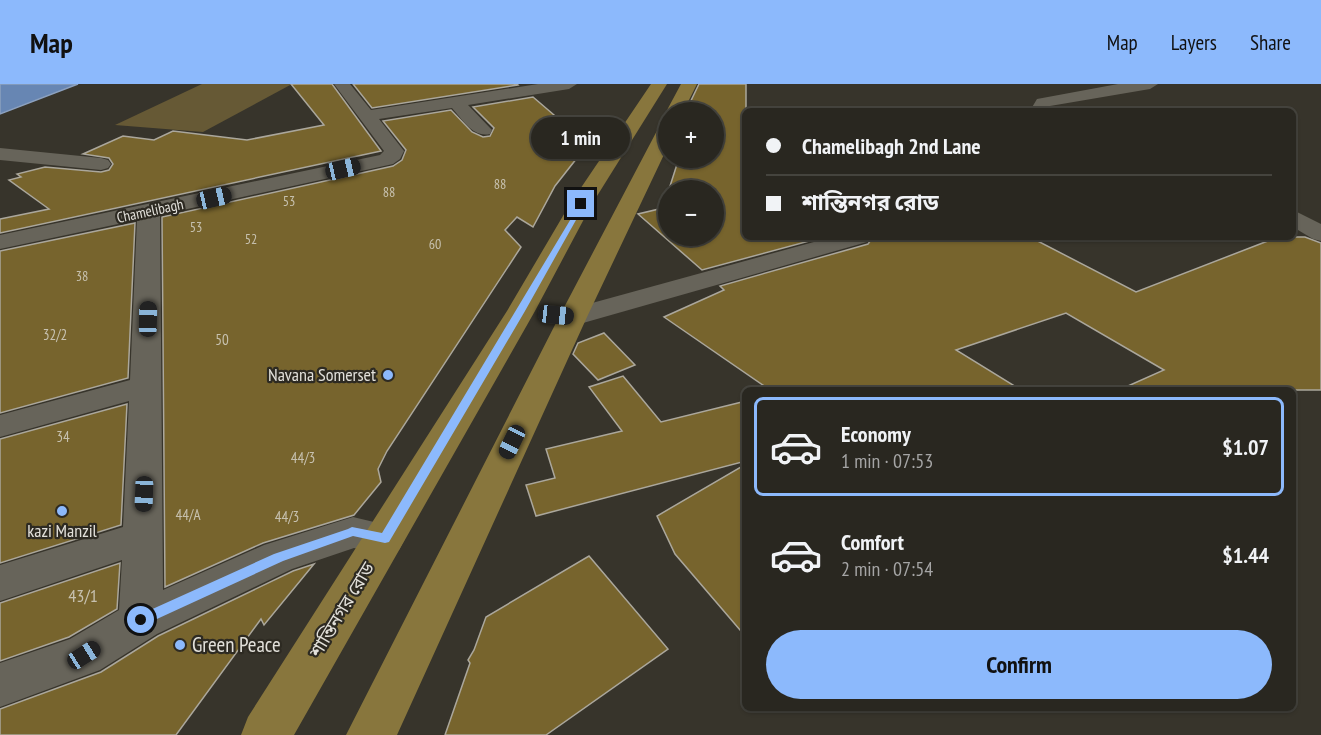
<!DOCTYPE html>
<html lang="en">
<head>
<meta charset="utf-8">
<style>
  body { margin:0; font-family:"PT Sans Narrow","Noto Sans Bengali",sans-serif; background:#35332d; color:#f1f3f6; height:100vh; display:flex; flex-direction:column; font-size:22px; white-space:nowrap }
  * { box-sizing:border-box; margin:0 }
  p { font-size:20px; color:#a5a5a5 }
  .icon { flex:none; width:33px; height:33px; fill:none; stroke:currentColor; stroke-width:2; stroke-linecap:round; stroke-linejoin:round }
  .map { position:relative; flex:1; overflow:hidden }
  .drawer { position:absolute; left:742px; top:303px; width:554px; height:324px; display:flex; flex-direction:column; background:#292720; border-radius:9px; box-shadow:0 2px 4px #0004,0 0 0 2px #45443e }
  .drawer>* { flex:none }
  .hud { position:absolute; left:742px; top:24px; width:554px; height:132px; border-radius:9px; box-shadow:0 2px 4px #0004,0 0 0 2px #45443e; display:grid; align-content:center; height:132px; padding:0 24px; background:#292720 }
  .buttons { position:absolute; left:658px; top:18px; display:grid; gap:12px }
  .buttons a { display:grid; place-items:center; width:66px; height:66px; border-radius:50%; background:#292720; box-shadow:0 2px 4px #0004,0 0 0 2px #45443e; font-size:30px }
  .end { position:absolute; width:27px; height:27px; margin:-14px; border:8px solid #8cb9fc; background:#111; box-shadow:0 0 0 3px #111 }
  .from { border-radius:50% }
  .bubble { position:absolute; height:42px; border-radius:21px; background:#292720; box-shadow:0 2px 4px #0004,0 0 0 2px #45443e; font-size:20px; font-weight:700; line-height:42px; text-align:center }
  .car { position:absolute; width:18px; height:36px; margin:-18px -9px; border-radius:8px; box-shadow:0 0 4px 2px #0007; background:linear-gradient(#222 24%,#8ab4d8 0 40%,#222 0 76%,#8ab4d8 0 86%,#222 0) }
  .hud b { display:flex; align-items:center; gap:21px; height:57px; font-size:22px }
  .hud b+b { border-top:2px solid #45443e }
  .hud i { width:15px; height:15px; background:#f1f3f6 }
  ul { padding:10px 0 0; list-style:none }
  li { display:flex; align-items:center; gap:18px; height:99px; margin:0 12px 9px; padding:0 12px; border:3px solid transparent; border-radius:9px }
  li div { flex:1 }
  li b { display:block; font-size:22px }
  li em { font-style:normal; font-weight:700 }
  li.active { border-color:#8cb9fc }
  li>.icon { width:54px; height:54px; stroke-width:1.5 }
  .primary-button { display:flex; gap:12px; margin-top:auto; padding:12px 24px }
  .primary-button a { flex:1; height:69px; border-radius:36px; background:#8cb9fc; color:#111; font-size:24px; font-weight:700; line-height:69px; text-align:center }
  header { display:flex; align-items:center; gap:36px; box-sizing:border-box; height:84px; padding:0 30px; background:#8cb9fc; color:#111 }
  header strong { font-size:28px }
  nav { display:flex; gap:33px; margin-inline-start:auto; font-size:21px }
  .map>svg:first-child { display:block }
  .green { fill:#665935 }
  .water { fill:#6786b3; stroke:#8ca1bf; stroke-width:1.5 }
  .building { fill:#77642d; stroke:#aba79c; stroke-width:1.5; fill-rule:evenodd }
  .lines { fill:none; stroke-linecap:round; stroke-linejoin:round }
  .minor { fill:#67645a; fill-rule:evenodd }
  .major { fill:#88763d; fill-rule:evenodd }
  .route { fill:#8cb9fc }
  .poi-dot { fill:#8cb9fc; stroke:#2d2a22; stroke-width:2 }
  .labels { text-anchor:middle; stroke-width:4.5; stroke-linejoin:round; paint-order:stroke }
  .far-number-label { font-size:14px; fill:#c7c1af }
  .far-street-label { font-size:15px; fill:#e2e0da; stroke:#2d2a22 }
  .number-label { font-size:15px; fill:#c7c1af }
  .poi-label { font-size:18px; fill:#e2e0da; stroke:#2d2a22; text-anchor:end }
  .near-number-label { font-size:18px; fill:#c7c1af }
  .street-label { font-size:18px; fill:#e2e0da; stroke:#2d2a22 }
  .near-poi-label { font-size:21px; fill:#e2e0da; stroke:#2d2a22; text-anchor:start }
</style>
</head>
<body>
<header>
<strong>Map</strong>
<nav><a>Map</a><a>Layers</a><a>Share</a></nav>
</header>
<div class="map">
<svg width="1321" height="651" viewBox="0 0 1321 651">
  <rect width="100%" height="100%" fill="#37342b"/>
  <path class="green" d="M202 0H292L203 48 115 41Z"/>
  <path class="water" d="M0 0H78L0 30Z"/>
  <g class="building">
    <path d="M291 0H332L381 67 0 149V135L49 125 9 96 21 93 17 90 45 83 101 88 109 86 113 80 109 74 83 70 123 52 154 56 173 47 247 56 324 41Z"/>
    <path d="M353 0H517L518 1 372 24Z"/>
    <path d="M699 0H746V153H824L702 186 638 130 663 124 679 74H714V47L720 46 714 43V28H693L687 25ZM669 106H714V152H669Z"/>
    <path d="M533 13 588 60 555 102 533 143 517 133 505 146 521 163 387 367 378 385 381 398 354 431 263 459 165 503 162 133 393 82 402 76 406 66 383 37 451 26 472 48 483 53 490 52 494 44 473 23Z"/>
    <path d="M135 139 128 294 0 329V167Z"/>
    <path d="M873 153H1030L1136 208 1278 153H1305L1321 159V306H1119L1164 286 1066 229 956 266 1021 306H770L664 233 724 206 720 202 868 160Z"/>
    <path d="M604 249 635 281 598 296 573 270 578 259Z"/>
    <path d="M623 292 661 338 746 317V377L536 432 526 401 555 394 546 365 622 347 589 303Z"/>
    <path d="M127 320 121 441 0 479V355Z"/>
    <path d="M746 380V553L675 470 657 432Z"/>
    <path d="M589 472 668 565 546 651H445L470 579 468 576 474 566 486 533Z"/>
    <path d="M120 479 117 525 69 553 0 577V519Z"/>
    <path d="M314 480 264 541 261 535 176 651H0V625L101 588 158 552 293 487Z"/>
  </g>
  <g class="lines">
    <g class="minor">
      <path d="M334 0H350L371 26 538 0H577L569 5 468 21 492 46 490 50C473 54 462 35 452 24L379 35 404 67 400 75 393 80 160 131 163 506 264 461 353 433 399 444 405 455 399 466 385 471 354 464 292 485 157 550 100 586 0 623V579L70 555 119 526 122 476 0 517V481L123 443 129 317 0 353V331L130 296 137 136 0 165V151L380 71 384 67Z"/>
      <path d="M1118 0H1158L1150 5 1050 22 1053 27H1033L1031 25 1037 15Z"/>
      <path d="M0 64 101 74 108 76 111 80 108 84 101 86 0 76Z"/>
      <path d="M1293 126 1321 140V157L1313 155 1293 143Z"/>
      <path d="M832 153H871L867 158 583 239 573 241 563 239 559 233 563 227Z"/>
    </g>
    <g class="major">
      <path d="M651 0H667L592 120 535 227 294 651H241L248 633 507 227 570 120Z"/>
      <path d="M681 0H697L683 28H669V32L666 28Z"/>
      <path d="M669 36V60L587 233 397 651H346L559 233 660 41 663 37Z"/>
    </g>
  </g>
  <path class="route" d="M581 118 585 120 525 227 389 458 385 459 353 452 283 477 146 540H137L135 536 137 532 274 470 348 445 352 443 382 449Z"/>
  <g class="poi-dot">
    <circle cx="388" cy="291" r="6"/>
    <circle cx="62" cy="427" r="6"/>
    <circle cx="180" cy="561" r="6"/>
  </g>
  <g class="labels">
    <g class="far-number-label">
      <text x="500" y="105">88</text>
      <text x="389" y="113">88</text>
      <text x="289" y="122">53</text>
      <text x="196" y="148">53</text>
      <text x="251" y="160">52</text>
      <text x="435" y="165">60</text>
      <text x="82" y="197">38</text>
    </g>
    <g class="far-street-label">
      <text transform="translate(150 127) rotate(-12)" y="5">Chamelibagh</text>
    </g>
    <g class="number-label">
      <text x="55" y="256">32/2</text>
      <text x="222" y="261">50</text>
      <text x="63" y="358">34</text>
      <text x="303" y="379">44/3</text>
      <text x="188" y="436">44/A</text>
      <text x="287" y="438">44/3</text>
    </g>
    <g class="poi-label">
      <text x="376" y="297">Navana Somerset</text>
      <text x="62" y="453" text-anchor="middle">kazi Manzil</text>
    </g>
    <g class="near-number-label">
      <text x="83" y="518">43/1</text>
    </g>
    <g class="street-label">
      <text transform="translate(342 526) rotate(-59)" y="6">শান্তিনগর রোড</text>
    </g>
    <g class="near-poi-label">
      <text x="192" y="568">Green Peace</text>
    </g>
  </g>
</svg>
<div class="buttons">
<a>+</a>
<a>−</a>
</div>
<i class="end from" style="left:141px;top:536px"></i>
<i class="end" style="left:581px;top:120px"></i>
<div class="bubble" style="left:531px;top:33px;width:99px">1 min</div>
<i class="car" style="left:343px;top:85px;rotate:77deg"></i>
<i class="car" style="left:214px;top:114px;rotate:77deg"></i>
<i class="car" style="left:556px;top:231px;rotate:96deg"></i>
<i class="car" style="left:148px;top:235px;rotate:1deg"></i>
<i class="car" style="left:512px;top:358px;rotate:206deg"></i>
<i class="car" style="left:144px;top:410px;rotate:182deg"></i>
<i class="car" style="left:84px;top:571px;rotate:58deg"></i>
<div class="hud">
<b><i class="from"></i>Chamelibagh 2nd Lane</b>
<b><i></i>শান্তিনগর রোড</b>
</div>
<section class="drawer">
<ul>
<li class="active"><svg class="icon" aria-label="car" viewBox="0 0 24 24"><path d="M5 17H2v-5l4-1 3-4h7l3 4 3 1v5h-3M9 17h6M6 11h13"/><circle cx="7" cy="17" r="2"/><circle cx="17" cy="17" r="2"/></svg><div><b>Economy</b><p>1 min · 07:53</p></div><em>$1.07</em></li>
<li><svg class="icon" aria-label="car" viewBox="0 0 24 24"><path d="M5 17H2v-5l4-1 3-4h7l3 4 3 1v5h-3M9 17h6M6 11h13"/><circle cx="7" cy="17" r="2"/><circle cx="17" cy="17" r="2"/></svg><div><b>Comfort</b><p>2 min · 07:54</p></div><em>$1.44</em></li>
</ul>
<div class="primary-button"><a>Confirm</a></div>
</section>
</div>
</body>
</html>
